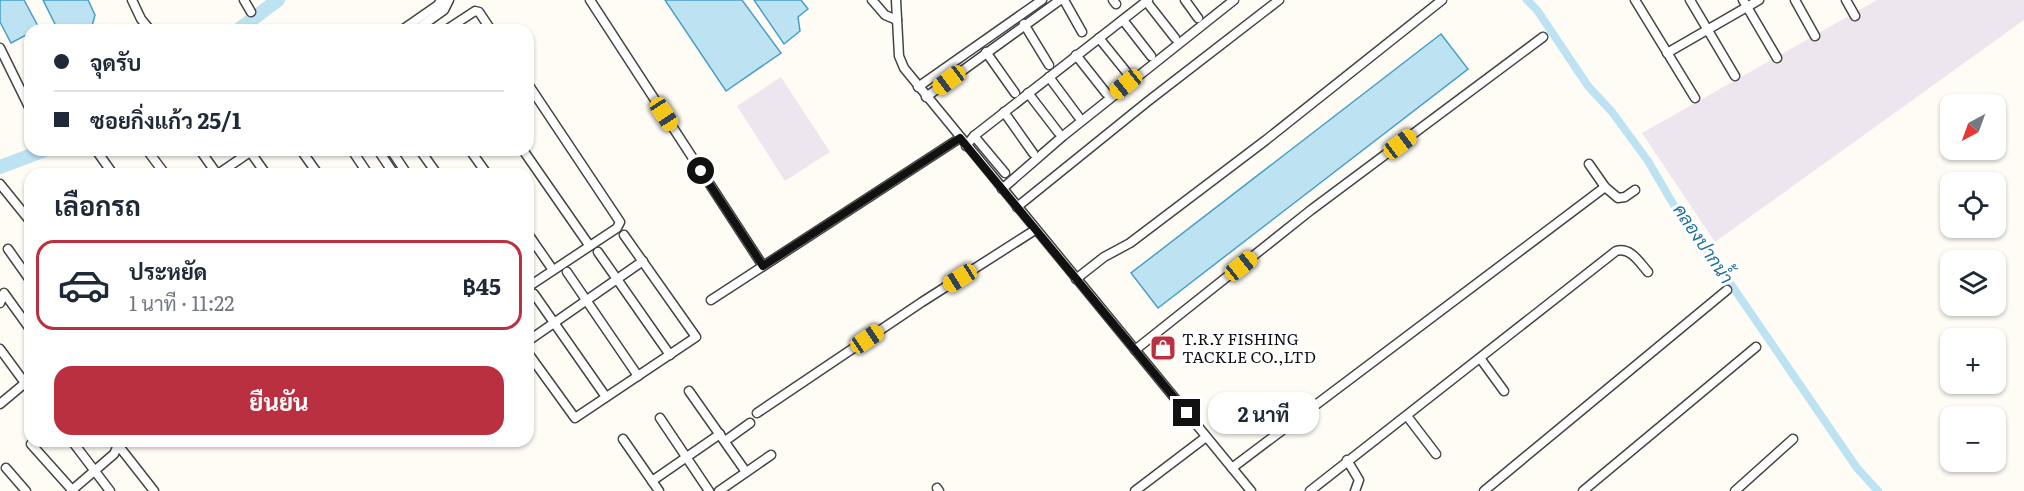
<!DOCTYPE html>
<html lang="th">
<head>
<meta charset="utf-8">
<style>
  body { margin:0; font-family:Literata,Sarabun,serif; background:#f6f6f7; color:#1f2937; height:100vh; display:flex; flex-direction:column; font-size:22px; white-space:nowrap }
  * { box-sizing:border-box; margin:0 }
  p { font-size:20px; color:#747a83 }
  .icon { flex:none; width:33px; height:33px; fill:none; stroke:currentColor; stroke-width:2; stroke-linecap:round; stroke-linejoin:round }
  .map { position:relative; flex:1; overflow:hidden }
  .details { position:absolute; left:24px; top:168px; width:510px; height:279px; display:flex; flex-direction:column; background:#fff; border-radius:18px; box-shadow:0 2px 4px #0004 }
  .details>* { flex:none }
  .top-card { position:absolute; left:24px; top:24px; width:510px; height:132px; border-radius:18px; box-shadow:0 2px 4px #0004; display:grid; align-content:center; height:132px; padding:0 30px; background:#fff }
  .needle { width:39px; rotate:221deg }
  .controls { position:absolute; left:1940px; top:94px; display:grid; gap:12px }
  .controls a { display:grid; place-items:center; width:66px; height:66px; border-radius:12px; background:#fff; box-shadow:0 2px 4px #0004; font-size:30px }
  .end { position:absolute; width:27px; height:27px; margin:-14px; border:8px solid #111; background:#fff; box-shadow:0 0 0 3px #fff }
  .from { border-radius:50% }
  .bubble { position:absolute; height:42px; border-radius:18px; background:#fff; box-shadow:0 2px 4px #0004; font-size:20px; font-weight:700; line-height:42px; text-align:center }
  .car { position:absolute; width:18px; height:36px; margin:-18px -9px; border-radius:8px; box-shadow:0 0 4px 2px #0007; background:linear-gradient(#f5c518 24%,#345 0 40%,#f5c518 0 76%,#345 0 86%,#f5c518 0) }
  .top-card b { display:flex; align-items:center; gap:21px; height:57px; font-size:22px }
  .top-card b+b { border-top:2px solid #e0e1e3 }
  .top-card i { width:15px; height:15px; background:#1f2937 }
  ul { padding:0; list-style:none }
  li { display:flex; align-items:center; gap:18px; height:90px; margin:0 12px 9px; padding:0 18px; border:3px solid transparent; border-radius:18px }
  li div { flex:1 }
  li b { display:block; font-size:22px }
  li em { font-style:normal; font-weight:700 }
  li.active { border-color:#ba3041 }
  li>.icon { width:54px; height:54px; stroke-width:1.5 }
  h2 { padding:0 30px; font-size:27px; line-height:72px }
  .primary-button { display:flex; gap:12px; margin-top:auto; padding:12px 30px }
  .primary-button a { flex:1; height:69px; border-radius:18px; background:#ba3041; color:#fff; font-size:24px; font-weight:700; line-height:69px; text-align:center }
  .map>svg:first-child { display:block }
  .industrial { fill:#ede6ee }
  .water { fill:#bde3f3; stroke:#489ec6; stroke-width:1.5 }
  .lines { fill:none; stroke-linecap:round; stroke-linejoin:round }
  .canal { stroke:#bde3f3; stroke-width:8 }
  .river { stroke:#bde3f3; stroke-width:14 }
  .minor-casing { stroke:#444; stroke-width:11 }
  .minor { stroke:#fff; stroke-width:8 }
  .route { stroke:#111; stroke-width:8 }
  .labels { text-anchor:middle; stroke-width:6; stroke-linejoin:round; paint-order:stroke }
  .poi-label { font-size:16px; fill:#111; stroke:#fff; text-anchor:start }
  .water-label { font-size:18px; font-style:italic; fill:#20709d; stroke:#fff }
</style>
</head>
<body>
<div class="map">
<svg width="2024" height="491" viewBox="0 0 2024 491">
  <rect width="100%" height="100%" fill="#fefcf5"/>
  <g class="industrial">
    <path d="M1877 0H2024V20L1715 242 1642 133Z"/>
    <path d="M781 77 830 152 785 181 737 106Z"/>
  </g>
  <g class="water">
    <path d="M0 0H24L39 28 30 30V33L11 43 0 22Z"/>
    <path d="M43 0H88L95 15 92 26 84 30H58Z"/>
    <path d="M665 0H742L781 53 726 91Z"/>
    <path d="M754 0H801L808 9 798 17 800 31 784 44Z"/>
    <path d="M1441 34 1468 69 1158 308 1131 273Z"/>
  </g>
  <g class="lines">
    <path class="canal" d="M1527 0 1537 10 1588 86 1612 112 1648 161 1675 207 1715 261 1857 468 1878 491"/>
    <g class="river">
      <path d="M238 30 278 0"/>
      <path d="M0 167 45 150"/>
    </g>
    <g class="minor-casing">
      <g id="minor">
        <path d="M132 0 141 19 150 30"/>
        <path d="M244 0 251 12"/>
        <path d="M590 0 763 266"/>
        <path d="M872 0 885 15 897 20"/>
        <path d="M896 0 899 56 904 68 1251 491"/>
        <path d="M1064 0 1082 32"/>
        <path d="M1113 0 1116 4"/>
        <path d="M1185 0 1198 18"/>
        <path d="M1635 0 1695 98"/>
        <path d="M1690 0 1735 76"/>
        <path d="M1743 0 1777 58"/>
        <path d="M1795 0 1815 36"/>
        <path d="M1846 0 1855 16"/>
        <path d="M1146 1 1175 38"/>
        <path d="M1123 20 1151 56"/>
        <path d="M1024 24 1049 65"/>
        <path d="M402 30 438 5 441 0"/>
        <path d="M416 30 444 10 449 0"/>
        <path d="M446 30 475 11 479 12 491 30"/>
        <path d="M1099 38 1128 74"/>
        <path d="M0 48 30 109"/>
        <path d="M986 52 1015 93"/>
        <path d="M1667 53 1759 0"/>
        <path d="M1076 55 1106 93"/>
        <path d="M1049 77 1078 116"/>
        <path d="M528 84 620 222 617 228 528 287"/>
        <path d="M918 87 1042 0"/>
        <path d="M1028 93 1058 132"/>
        <path d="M926 97 1060 0"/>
        <path d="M1004 112 1033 153"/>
        <path d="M974 136 1005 173"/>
        <path d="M966 146 974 136 1148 0"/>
        <path d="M96 150 113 174"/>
        <path d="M147 150 165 174"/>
        <path d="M200 150 217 174"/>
        <path d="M249 150 266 174"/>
        <path d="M301 150 318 174"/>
        <path d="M352 150 368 174"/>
        <path d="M378 150 394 174"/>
        <path d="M391 150 407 174"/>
        <path d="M420 150 437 174"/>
        <path d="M470 150 487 174"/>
        <path d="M523 150 589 245"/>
        <path d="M1589 164 1605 187 1618 198 1625 197 1635 190"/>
        <path d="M218 174 253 150"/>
        <path d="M0 184 30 221"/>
        <path d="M1002 189 1063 136 1234 0"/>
        <path d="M1017 207 1147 102 1279 0"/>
        <path d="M528 234 553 270"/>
        <path d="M8 249 30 280"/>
        <path d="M598 252 670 355"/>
        <path d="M567 272 638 376"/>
        <path d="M1076 279 1104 257 1130 243 1266 140 1442 0"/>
        <path d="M534 294 606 397"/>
        <path d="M711 300 960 138"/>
        <path d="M0 303 4 293 30 329"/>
        <path d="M528 341 643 261"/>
        <path d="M0 349 25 383"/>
        <path d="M1135 350 1311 210 1543 37"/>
        <path d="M528 353 575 418 696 337 624 235"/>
        <path d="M1480 358 1504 391"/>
        <path d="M689 391 746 472"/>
        <path d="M0 404 30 379"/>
        <path d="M757 413 922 302 1035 230"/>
        <path d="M1407 416 1436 454"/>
        <path d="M660 418 709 491"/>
        <path d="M623 439 659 491"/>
        <path d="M72 441 110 491"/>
        <path d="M725 441 750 423"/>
        <path d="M31 444 73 491"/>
        <path d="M118 445 154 491"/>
        <path d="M1347 460 1359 480 1355 491"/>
        <path d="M6 468 26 491"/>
        <path d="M1232 468 1605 187"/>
        <path d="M652 481 720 434"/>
        <path d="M937 488 939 491"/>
        <path d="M71 491 114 454 118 445 115 441"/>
        <path d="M719 491 771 455"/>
        <path d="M1135 491 1206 437"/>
        <path d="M1310 491 1616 251C1631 247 1639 262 1648 272"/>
        <path d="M1484 491 1727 290"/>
        <path d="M1583 491 1756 347"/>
        <path d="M1735 491 1793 439"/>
      </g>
    </g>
    <use href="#minor" class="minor"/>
  </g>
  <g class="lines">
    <path class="route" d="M701 171 763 266 960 138 1187 413"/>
  </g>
  <defs>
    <g id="shop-square" transform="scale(1.35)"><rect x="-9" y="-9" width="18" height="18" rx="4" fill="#ba3041" stroke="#fff"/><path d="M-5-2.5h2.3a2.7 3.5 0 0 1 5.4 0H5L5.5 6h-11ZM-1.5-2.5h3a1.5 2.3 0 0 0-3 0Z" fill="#fff"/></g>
  </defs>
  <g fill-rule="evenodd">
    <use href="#shop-square" x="1163" y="348"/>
  </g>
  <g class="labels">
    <g class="poi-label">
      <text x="1182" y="345">T.R.Y FISHING<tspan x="1182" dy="18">TACKLE CO.,LTD</tspan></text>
    </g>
    <g class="water-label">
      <text transform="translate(1703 244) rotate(56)" y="6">คลองปากน้ำ</text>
    </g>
  </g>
</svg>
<div class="controls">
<a><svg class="needle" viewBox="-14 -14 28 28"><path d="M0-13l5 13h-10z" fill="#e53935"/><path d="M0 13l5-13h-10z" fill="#747a83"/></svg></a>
<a><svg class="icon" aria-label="locate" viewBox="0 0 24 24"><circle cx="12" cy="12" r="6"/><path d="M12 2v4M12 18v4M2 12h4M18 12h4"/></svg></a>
<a><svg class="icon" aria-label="layers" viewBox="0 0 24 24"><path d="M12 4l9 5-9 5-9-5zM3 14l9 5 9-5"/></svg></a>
<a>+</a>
<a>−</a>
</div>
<i class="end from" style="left:701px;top:171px"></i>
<i class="end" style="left:1187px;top:413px"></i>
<div class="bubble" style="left:1208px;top:392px;width:111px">2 นาที</div>
<i class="car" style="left:949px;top:80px;rotate:233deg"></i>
<i class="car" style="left:1126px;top:84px;rotate:231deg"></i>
<i class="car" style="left:664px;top:114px;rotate:147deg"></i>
<i class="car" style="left:1400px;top:144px;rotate:53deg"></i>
<i class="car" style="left:1241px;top:266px;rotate:51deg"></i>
<i class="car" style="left:960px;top:278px;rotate:238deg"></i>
<i class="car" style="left:867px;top:339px;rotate:56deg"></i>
<div class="top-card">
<b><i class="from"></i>จุดรับ</b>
<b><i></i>ซอยกิ่งแก้ว 25/1</b>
</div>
<section class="details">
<h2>เลือกรถ</h2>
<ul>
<li class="active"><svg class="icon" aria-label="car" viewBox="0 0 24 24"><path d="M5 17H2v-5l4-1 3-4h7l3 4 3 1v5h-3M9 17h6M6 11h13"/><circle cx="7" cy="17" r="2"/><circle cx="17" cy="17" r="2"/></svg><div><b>ประหยัด</b><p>1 นาที · 11:22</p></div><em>฿45</em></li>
</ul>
<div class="primary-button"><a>ยืนยัน</a></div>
</section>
</div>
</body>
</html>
